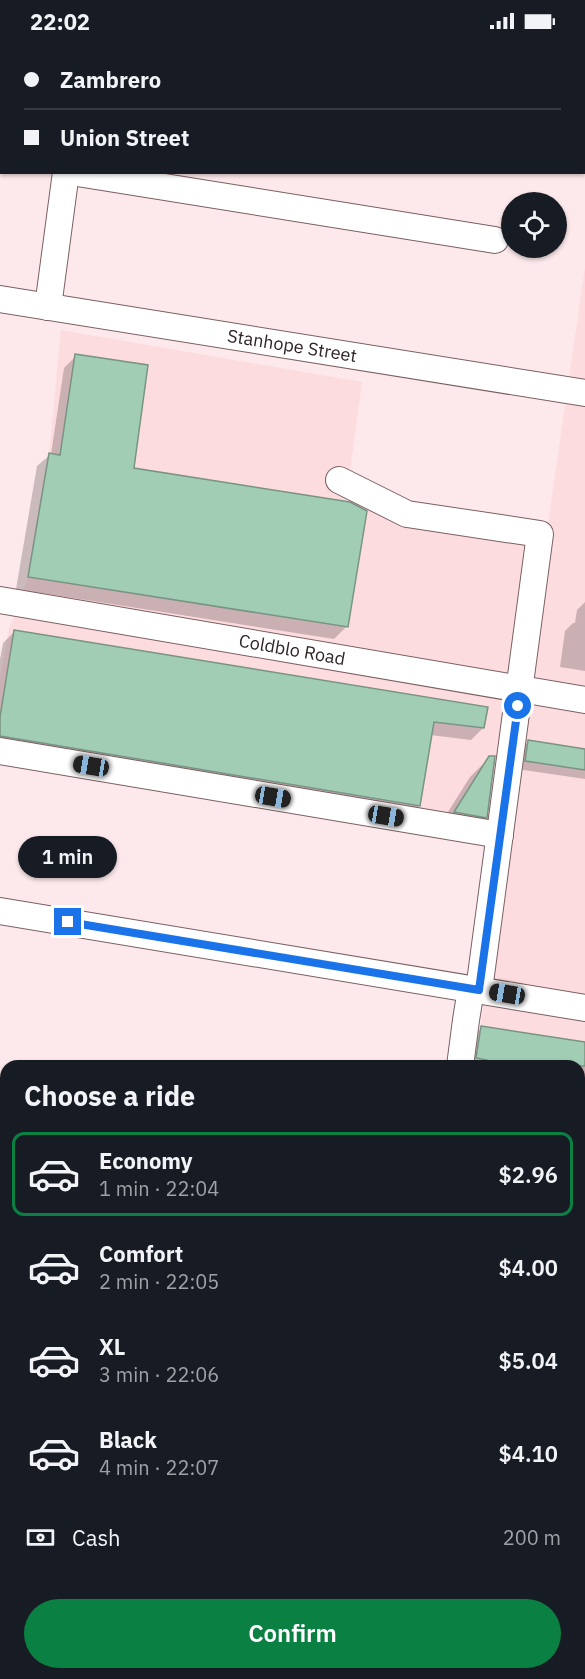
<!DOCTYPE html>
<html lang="en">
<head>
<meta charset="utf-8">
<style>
  body { margin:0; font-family:"IBM Plex Sans",sans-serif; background:#242831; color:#f1f3f6; height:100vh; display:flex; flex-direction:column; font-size:22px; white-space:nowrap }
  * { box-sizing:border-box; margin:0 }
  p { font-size:20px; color:#9ea1a6 }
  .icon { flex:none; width:33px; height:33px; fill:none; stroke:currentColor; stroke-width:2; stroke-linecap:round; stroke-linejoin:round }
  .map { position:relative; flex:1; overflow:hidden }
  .side { position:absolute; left:0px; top:1018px; width:585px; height:620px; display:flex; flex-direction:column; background:#171b24; border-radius:18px 18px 0 0; box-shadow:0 2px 4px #0004 }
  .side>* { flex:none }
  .hud { position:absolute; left:0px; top:0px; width:585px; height:132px; box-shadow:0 2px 4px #0004; display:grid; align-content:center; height:132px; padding:0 24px; background:#171b24 }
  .controls { position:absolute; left:501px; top:150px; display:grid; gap:12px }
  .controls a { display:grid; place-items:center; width:66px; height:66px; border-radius:50%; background:#171b24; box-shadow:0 2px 4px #0004; font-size:30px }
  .end { position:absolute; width:27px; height:27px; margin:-14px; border:8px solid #1a73e8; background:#fff; box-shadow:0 0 0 3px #fff }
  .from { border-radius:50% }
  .bubble { position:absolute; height:42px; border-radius:21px; background:#171b24; box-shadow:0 2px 4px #0004; font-size:20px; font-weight:600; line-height:42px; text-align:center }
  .car { position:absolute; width:18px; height:36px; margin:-18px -9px; border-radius:8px; box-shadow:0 0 4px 2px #0007; background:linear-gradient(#222 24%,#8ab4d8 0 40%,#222 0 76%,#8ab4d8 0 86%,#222 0) }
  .hud b { display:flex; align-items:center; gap:21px; height:57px; font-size:22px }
  .hud b+b { border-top:2px solid #363941 }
  .hud i { width:15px; height:15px; background:#f1f3f6 }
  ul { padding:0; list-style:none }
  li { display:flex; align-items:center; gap:18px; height:84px; margin:0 12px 9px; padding:0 12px; border:3px solid transparent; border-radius:12px }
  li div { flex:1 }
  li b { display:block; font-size:22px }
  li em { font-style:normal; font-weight:600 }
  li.on { border-color:#0b8043 }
  li>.icon { width:54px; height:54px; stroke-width:1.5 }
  h2 { padding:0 24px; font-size:27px; line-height:72px }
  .pay { display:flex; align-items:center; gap:15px; height:66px; padding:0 24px; font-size:22px }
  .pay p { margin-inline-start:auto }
  .action { display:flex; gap:12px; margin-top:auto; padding:12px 24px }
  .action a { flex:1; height:69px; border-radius:36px; background:#0b8043; color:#fff; font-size:24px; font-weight:600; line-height:69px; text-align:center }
  .status { display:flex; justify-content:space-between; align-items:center; height:42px; padding:0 30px; background:#171b24; direction:ltr }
  .status svg { height:16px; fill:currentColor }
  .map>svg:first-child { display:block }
  .built { fill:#fddcdf }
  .shadow { fill:#0003 }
  .building { fill:#a0cdb3; stroke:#799384; stroke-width:1.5 }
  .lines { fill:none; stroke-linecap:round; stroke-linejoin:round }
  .minor-casing { stroke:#7a5f62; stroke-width:28 }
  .major-casing { stroke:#7a5f62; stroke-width:36 }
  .minor { stroke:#fff; stroke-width:26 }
  .major { stroke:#fff; stroke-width:33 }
  .tram { stroke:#756668; stroke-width:1.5 }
  .route { stroke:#1a73e8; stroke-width:8 }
  .labels { text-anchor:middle; stroke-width:4.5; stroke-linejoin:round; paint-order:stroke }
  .street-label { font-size:18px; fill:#2f2325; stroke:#fff }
</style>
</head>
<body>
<div class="status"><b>22:02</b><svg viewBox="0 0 49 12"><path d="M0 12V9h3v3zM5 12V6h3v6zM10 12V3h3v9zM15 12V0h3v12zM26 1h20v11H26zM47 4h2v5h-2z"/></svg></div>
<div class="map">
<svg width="585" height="1637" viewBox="0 0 585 1637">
  <rect width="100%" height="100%" fill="#fde9eb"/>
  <path class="built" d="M585 225V1637H391V1632H579V1024H475L481 984 487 925 496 781 0 704V635L9 586 20 561 28 535 49 411 61 288 362 340 349 437 391 472 529 495V614Z"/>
  <g class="shadow">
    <path d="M76 314 132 428 347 584 334 597 16 547 37 424 51 412 64 326Z"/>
    <path d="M585 560V629L560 625 565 589 573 581H575L577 568Z"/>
    <path d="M15 589 483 686 471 698 430 693 419 764 407 776 0 707V617L3 601Z"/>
    <path d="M528 700 585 709V737L517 727 520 708Z"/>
    <path d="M490 715 486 775 466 794 436 789 470 735Z"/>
    <path d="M482 986 585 1002V1087L579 1130V1024H468L473 994Z"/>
    <path d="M585 1565V1637H575V1632H579V1607Z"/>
    <path d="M234 1632H267L263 1637Z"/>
    <path d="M412 1632H509V1637H411Z"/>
  </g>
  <g class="building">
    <path d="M75 312 148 323 134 426 350 460 367 469 348 585 28 535 49 411 60 413Z"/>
    <path d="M14 588 488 665 484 686 434 680 420 764 0 694V675Z"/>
    <path d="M528 698 585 707V728L525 719Z"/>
    <path d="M489 714H495L487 776 454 770Z"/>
    <path d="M481 984 585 1000V1024H486L487 1018 476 1016Z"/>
  </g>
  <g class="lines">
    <g class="minor-casing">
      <g id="minor">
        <path d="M145 0 154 2"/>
        <path d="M318 2V0"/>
        <path d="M584 69H585"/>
        <path d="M71 130 495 198"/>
        <path d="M0 257 585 351"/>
        <path d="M48 265 66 130"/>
        <path d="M339 438 407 472 540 492 479 948"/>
        <path d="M0 558 585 658"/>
        <path d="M0 709 500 793"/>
        <path d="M0 869 585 966"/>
        <path d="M460 1024 466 978 471 947"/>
        <path d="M0 1051 6 1052"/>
        <path d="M0 1219 6 1220"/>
        <path d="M579 1316 585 1317"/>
        <path d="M0 1392 6 1393"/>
        <path d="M579 1455 585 1456"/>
        <path d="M0 1604 6 1605"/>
        <path d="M174 1632 205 1637"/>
        <path d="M385 1637 386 1632"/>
      </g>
    </g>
    <g class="major-casing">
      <g id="major">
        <path d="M579 1410 585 1362"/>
        <path d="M549 1637 550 1632"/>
      </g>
    </g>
    <use href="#minor" class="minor"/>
    <use href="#major" class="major"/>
    <g class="tram">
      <path d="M579 1361 585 1315"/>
      <path d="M579 1461 585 1415"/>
      <path d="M543 1637 544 1632"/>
      <path d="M556 1637 557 1632"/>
    </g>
  </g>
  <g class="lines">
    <path class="route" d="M68 880 479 948 518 664"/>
  </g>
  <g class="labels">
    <g class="street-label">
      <text transform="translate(292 304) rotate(9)" y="6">Stanhope Street</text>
      <text transform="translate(292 608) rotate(10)" y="6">Coldblo Road</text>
    </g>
  </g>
</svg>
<div class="controls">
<a><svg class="icon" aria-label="locate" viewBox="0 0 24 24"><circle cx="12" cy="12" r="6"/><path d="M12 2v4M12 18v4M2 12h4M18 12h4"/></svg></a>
</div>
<i class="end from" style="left:518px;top:664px"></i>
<i class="end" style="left:68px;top:880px"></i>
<div class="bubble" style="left:18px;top:794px;width:99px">1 min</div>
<i class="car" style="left:91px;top:724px;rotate:279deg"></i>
<i class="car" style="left:273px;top:755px;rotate:100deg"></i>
<i class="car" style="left:386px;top:774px;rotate:100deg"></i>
<i class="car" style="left:507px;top:952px;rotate:279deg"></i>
<div class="hud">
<b><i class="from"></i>Zambrero</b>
<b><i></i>Union Street</b>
</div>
<section class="side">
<h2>Choose a ride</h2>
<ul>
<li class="on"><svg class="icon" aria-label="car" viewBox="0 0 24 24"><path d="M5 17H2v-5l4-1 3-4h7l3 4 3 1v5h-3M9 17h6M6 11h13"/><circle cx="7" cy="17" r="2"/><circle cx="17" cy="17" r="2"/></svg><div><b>Economy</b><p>1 min · 22:04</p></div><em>$2.96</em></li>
<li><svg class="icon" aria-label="car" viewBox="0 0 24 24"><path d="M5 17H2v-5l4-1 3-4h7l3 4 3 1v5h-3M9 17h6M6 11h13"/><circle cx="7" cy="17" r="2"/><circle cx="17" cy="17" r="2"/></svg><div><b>Comfort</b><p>2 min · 22:05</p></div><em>$4.00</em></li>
<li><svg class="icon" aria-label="car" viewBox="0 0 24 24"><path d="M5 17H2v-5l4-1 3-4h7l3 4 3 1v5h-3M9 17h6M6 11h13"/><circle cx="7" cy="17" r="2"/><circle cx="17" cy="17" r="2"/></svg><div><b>XL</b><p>3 min · 22:06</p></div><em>$5.04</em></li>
<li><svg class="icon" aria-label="car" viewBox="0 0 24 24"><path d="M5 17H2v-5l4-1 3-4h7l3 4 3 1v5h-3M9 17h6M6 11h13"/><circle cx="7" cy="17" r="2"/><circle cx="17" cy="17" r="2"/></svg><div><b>Black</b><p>4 min · 22:07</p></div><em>$4.10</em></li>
</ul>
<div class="pay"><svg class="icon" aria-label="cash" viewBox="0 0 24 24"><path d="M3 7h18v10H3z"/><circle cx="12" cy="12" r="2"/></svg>Cash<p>200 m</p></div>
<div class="action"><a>Confirm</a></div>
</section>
</div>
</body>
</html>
